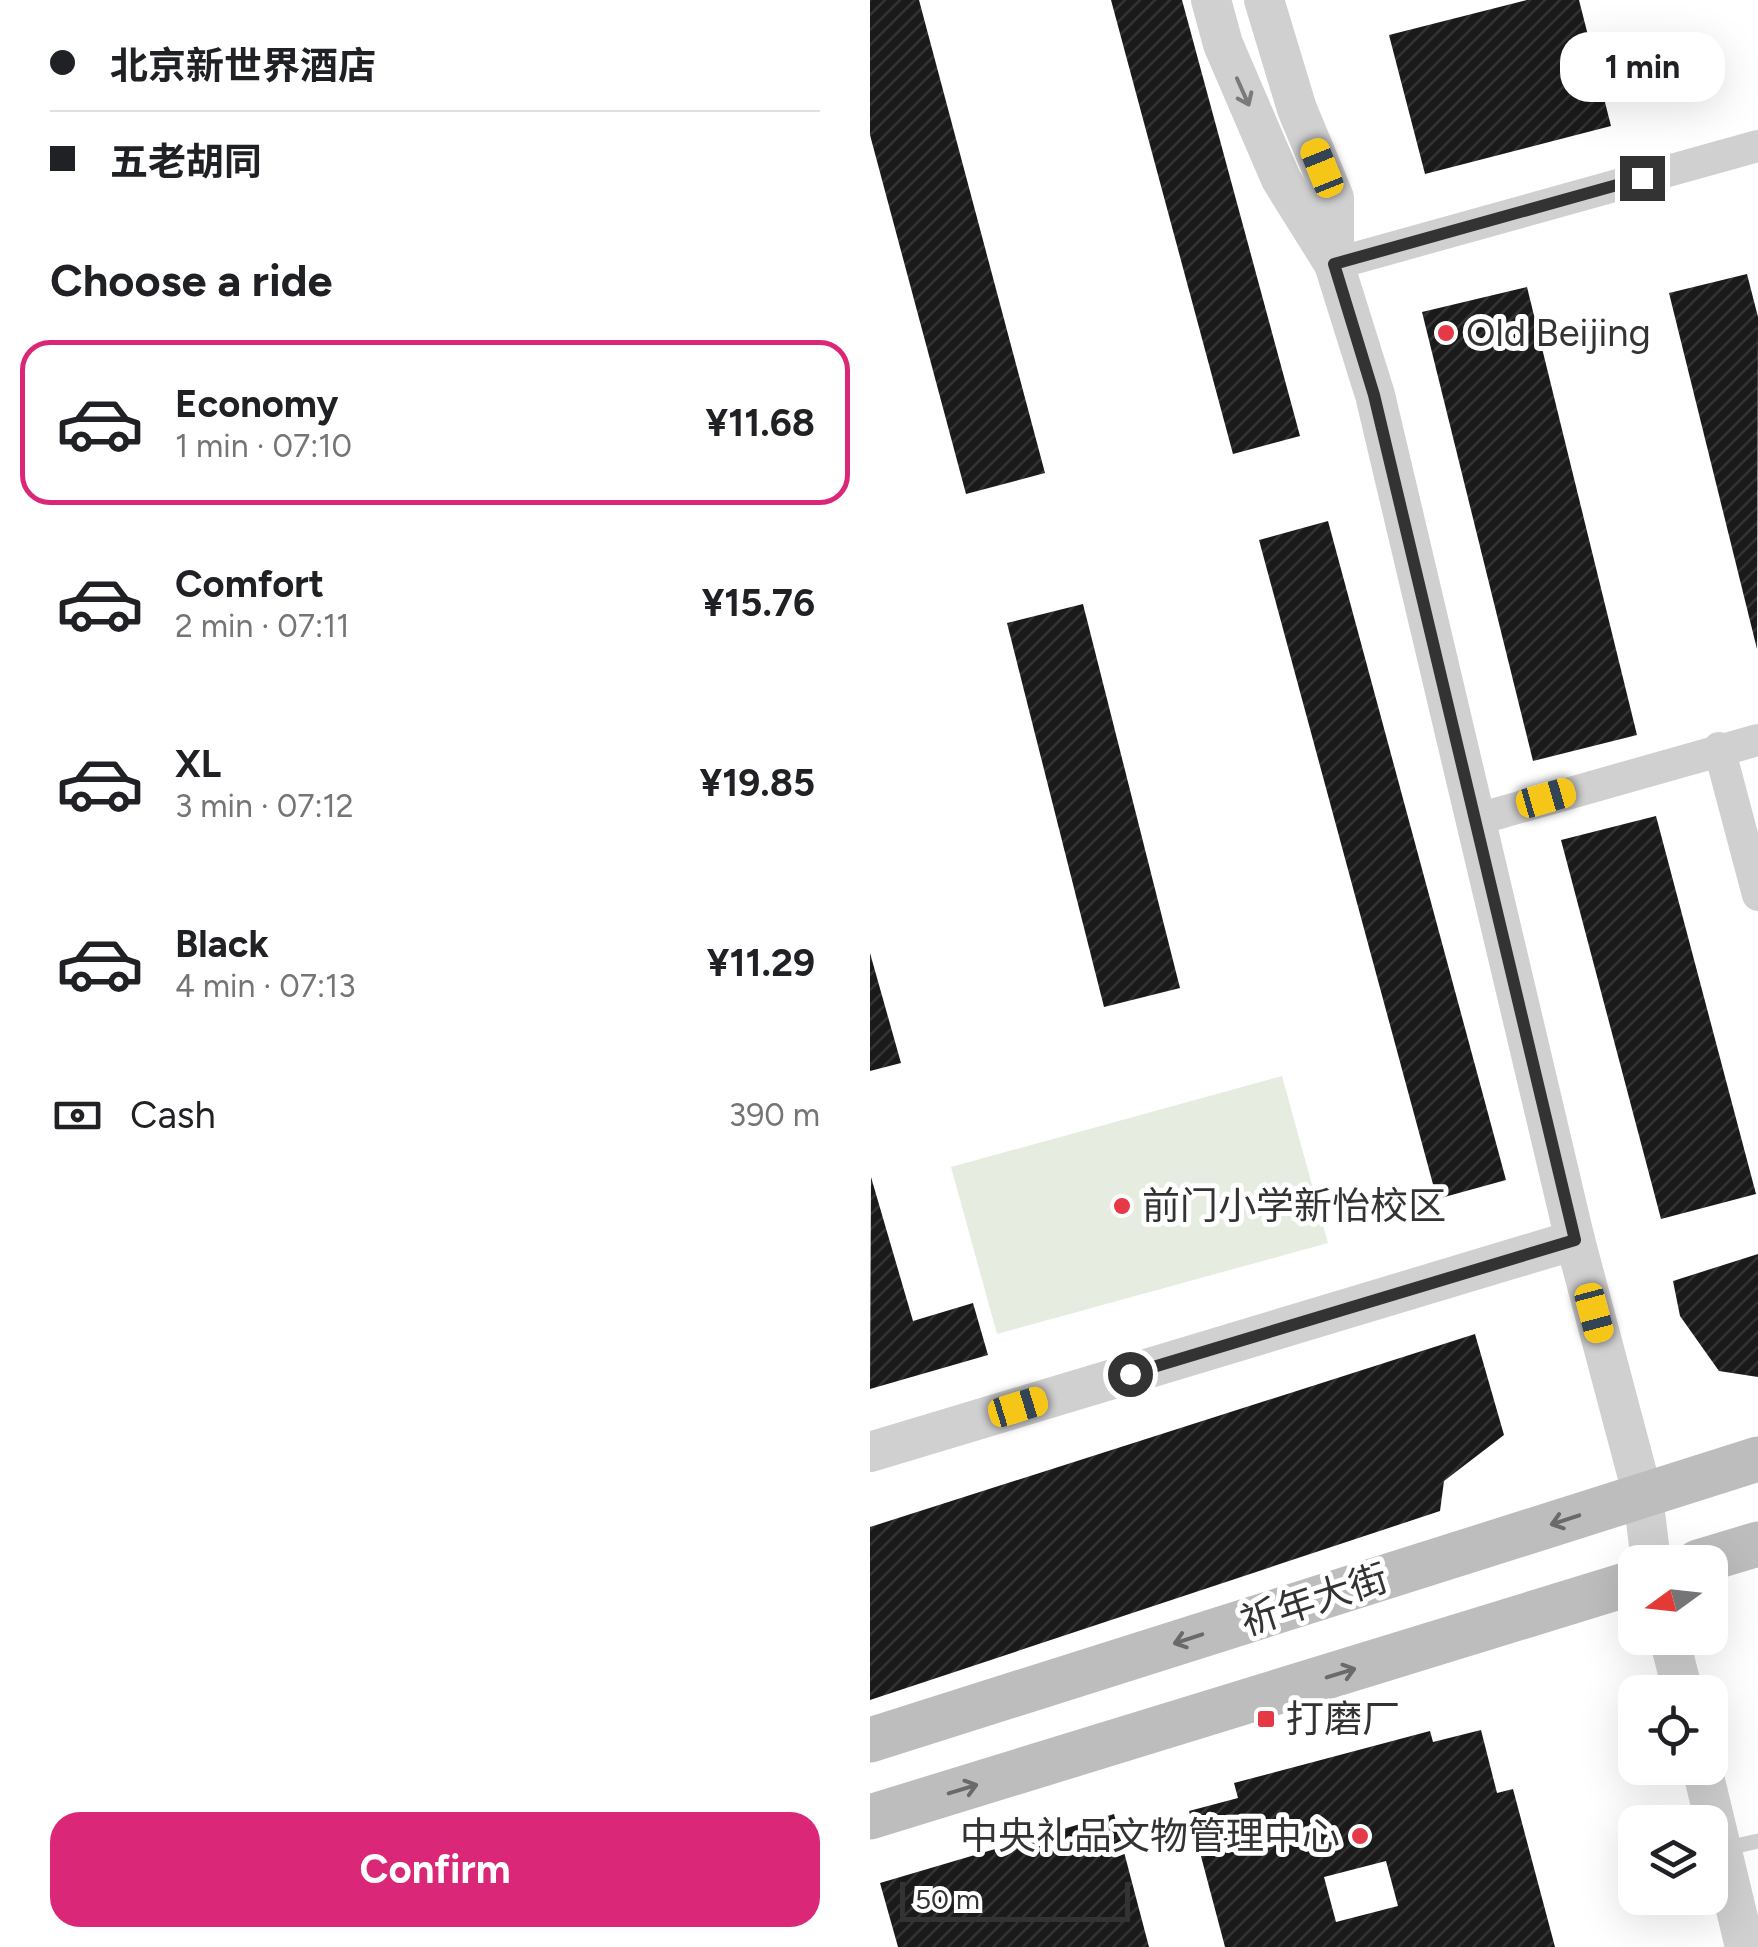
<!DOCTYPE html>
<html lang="en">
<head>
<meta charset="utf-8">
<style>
  body { margin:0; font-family:Figtree,"Noto Sans SC",sans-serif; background:#f2f2f2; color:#202124; height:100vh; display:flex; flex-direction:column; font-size:38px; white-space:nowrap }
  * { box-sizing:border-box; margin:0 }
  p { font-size:32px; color:#757577 }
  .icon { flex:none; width:55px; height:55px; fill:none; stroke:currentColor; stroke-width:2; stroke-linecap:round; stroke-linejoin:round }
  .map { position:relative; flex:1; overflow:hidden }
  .drawer { display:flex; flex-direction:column; background:#fff; width:870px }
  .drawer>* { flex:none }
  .banner { display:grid; align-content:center; height:220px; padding:0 50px; background:#fff }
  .needle { width:65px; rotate:255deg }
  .fabs { position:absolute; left:748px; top:1545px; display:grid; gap:20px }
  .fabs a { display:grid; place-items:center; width:110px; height:110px; border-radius:20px; background:#fff; box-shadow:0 10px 40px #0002; font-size:50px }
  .scale { position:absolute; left:30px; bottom:25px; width:230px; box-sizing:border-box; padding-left:10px; border:5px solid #333; border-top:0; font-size:28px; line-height:35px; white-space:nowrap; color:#333; -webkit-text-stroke:8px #fff; paint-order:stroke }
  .end { position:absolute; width:45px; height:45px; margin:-22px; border:12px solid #333; background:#fff; box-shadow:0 0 0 5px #fff }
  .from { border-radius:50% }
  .bubble { position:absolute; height:70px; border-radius:30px; background:#fff; box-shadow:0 10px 40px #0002; font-size:32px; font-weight:700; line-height:70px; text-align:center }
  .car { position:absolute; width:30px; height:60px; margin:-30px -15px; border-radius:12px; box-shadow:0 0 8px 2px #0007; background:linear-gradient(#f5c518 24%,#345 0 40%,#f5c518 0 76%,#345 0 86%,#f5c518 0) }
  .banner b { display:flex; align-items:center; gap:35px; height:95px; font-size:38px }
  .banner b+b { border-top:2px solid #e0e0e0 }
  .banner i { width:25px; height:25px; background:#202124 }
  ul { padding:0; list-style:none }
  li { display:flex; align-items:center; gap:30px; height:165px; margin:0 20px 15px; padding:0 30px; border:5px solid transparent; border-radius:30px }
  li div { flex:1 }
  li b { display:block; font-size:38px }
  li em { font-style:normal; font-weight:700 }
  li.on { border-color:#db2777 }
  li>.icon { width:90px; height:90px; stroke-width:1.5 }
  h2 { padding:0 50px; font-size:45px; line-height:120px }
  .pay { display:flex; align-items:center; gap:25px; height:110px; padding:0 50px; font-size:38px }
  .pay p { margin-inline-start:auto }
  .button { display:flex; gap:20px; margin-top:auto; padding:20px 50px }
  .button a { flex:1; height:115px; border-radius:30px; background:#db2777; color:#fff; font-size:40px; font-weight:700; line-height:115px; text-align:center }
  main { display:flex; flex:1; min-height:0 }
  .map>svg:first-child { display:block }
  .pitch { fill:#e6ecdf }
  .building { fill:url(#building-hatch); fill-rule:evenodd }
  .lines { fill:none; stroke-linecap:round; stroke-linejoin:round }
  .service { stroke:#d0d0d0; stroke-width:15 }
  .minor { stroke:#d0d0d0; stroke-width:32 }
  .tertiary { stroke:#d0d0d0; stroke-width:40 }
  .secondary { stroke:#bdbdbd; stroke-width:45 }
  .oneway { stroke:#7a7a7a }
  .oneway2 { stroke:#6a6a6a }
  .route { stroke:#333; stroke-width:12 }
  .poi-dot { fill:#e63946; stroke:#fff; stroke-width:4 }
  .labels { text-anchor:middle; stroke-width:10; stroke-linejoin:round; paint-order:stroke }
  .poi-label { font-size:38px; fill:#333; stroke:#fff; text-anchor:start }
  .street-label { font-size:38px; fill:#333; stroke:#fff }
</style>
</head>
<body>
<main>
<section class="drawer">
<div class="banner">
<b><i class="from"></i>北京新世界酒店</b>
<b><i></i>五老胡同</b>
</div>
<h2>Choose a ride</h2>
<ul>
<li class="on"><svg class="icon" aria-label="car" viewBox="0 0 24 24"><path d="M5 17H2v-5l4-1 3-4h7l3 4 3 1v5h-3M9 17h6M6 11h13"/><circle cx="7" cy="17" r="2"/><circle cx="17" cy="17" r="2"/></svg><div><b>Economy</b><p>1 min · 07:10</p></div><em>¥11.68</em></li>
<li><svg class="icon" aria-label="car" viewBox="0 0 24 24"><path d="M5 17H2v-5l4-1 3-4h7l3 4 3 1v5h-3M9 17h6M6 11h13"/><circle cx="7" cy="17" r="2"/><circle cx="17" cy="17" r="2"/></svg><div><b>Comfort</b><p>2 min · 07:11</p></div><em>¥15.76</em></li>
<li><svg class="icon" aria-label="car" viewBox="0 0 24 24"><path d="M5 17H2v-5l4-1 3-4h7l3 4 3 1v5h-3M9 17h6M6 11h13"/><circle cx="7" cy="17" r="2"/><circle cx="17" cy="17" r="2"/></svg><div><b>XL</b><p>3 min · 07:12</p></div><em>¥19.85</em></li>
<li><svg class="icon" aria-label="car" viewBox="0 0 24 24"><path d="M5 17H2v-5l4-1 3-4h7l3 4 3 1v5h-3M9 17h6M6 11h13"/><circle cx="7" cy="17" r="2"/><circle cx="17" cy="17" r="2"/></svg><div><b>Black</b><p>4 min · 07:13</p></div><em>¥11.29</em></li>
</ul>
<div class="pay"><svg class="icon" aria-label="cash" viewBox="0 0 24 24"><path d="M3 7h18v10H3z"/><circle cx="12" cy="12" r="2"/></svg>Cash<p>390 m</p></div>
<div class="button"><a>Confirm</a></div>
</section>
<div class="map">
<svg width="888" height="1947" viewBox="0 0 888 1947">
  <defs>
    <pattern id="building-hatch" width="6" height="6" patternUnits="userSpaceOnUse" patternTransform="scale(2.5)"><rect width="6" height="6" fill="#1a1a1a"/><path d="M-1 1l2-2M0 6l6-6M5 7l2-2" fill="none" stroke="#333"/></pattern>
  </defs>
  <rect width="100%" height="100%" fill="#fff"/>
  <path class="pitch" d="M412 1076 458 1243 127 1334 81 1167Z"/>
  <g class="building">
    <path d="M0 0H49L175 473 96 494 0 135Z"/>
    <path d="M241 0H312L430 436 363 454Z"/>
    <path d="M657 0H709L741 126 555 174 519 35Z"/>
    <path d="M877 274 888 317 887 649 799 293Z"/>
    <path d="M657 287 767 735 663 761 552 312Z"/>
    <path d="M458 521 636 1180 567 1199 389 540Z"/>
    <path d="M213 604 310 988 234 1007 137 623Z"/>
    <path d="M786 816 886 1194 791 1219 691 840Z"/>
    <path d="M0 953 31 1063 0 1071Z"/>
    <path d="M1 1177 43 1321 103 1303 118 1355 0 1389Z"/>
    <path d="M888 1254V1377L849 1371 810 1316 803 1281Z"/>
    <path d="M605 1334 634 1435 574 1481 570 1511 0 1700V1527Z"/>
    <path d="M611 1730 627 1793 643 1789 685 1947H355L319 1811 368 1798 364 1783 560 1731 563 1742ZM516 1861 528 1906 466 1922 454 1877Z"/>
    <path d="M244 1814 279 1947H28L10 1883Z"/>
  </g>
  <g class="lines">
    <path class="service" d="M853 1849 888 1841"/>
    <g class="minor">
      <path d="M464 264 888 146"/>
      <path d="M849 748 888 895"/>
      <path d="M608 819 888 740"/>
    </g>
    <g class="tertiary">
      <path d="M341 0 353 44 411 179 464 264 505 395 705 1240 773 1496 781 1562"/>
      <path d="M394 0 427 109 464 198V264"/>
      <path d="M0 1452 705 1240"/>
      <path d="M799 1638 813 1692"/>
      <path d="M832 1768 875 1947"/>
    </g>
    <g class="secondary">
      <path d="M828 1562 888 1544"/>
      <path d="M0 1740 888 1459"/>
      <path d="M0 1817 765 1582"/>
    </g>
  </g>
  <defs><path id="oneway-shaft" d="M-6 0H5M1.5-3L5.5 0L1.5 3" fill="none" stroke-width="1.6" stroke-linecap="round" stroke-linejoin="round" transform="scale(2.5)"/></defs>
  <use class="oneway" href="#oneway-shaft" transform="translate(373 92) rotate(66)"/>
  <g class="oneway2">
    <use href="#oneway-shaft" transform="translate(695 1520) rotate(162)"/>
    <use href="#oneway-shaft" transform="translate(318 1639) rotate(162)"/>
    <use href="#oneway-shaft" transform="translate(471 1673) rotate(-17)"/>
    <use href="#oneway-shaft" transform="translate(93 1789) rotate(-17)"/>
  </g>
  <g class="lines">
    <path class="route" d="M260 1374 705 1240 504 395 464 264 772 178"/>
  </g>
  <g class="poi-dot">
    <circle cx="576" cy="333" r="10"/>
    <circle cx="252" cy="1206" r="10"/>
    <rect x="386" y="1709" width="20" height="20" rx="5"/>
    <circle cx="490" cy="1836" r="10"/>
  </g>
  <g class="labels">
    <g class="poi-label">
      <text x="596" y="346">Old Beijing</text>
      <text x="272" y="1219">前门小学新怡校区</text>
      <text x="416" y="1732">打磨厂</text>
      <text x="470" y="1849" text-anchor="end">中央礼品文物管理中心</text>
    </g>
    <g class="street-label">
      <text transform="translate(444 1600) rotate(-18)" y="13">祈年大街</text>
    </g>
  </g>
</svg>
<div class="fabs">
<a><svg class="needle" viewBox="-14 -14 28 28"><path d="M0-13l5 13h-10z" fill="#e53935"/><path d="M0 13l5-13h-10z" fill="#757577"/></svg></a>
<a><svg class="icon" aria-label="locate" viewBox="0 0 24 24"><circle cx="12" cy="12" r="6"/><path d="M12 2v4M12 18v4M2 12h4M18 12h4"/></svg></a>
<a><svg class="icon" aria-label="layers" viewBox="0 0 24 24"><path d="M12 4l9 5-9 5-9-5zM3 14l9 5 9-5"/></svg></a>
</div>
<div class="scale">50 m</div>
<i class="end from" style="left:260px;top:1374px"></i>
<i class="end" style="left:772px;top:178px"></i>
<div class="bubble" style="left:690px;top:32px;width:165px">1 min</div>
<i class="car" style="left:452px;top:168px;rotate:338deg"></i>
<i class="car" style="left:676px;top:798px;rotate:74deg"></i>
<i class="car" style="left:724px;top:1313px;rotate:165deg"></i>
<i class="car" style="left:148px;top:1407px;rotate:73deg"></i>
</div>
</main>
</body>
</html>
